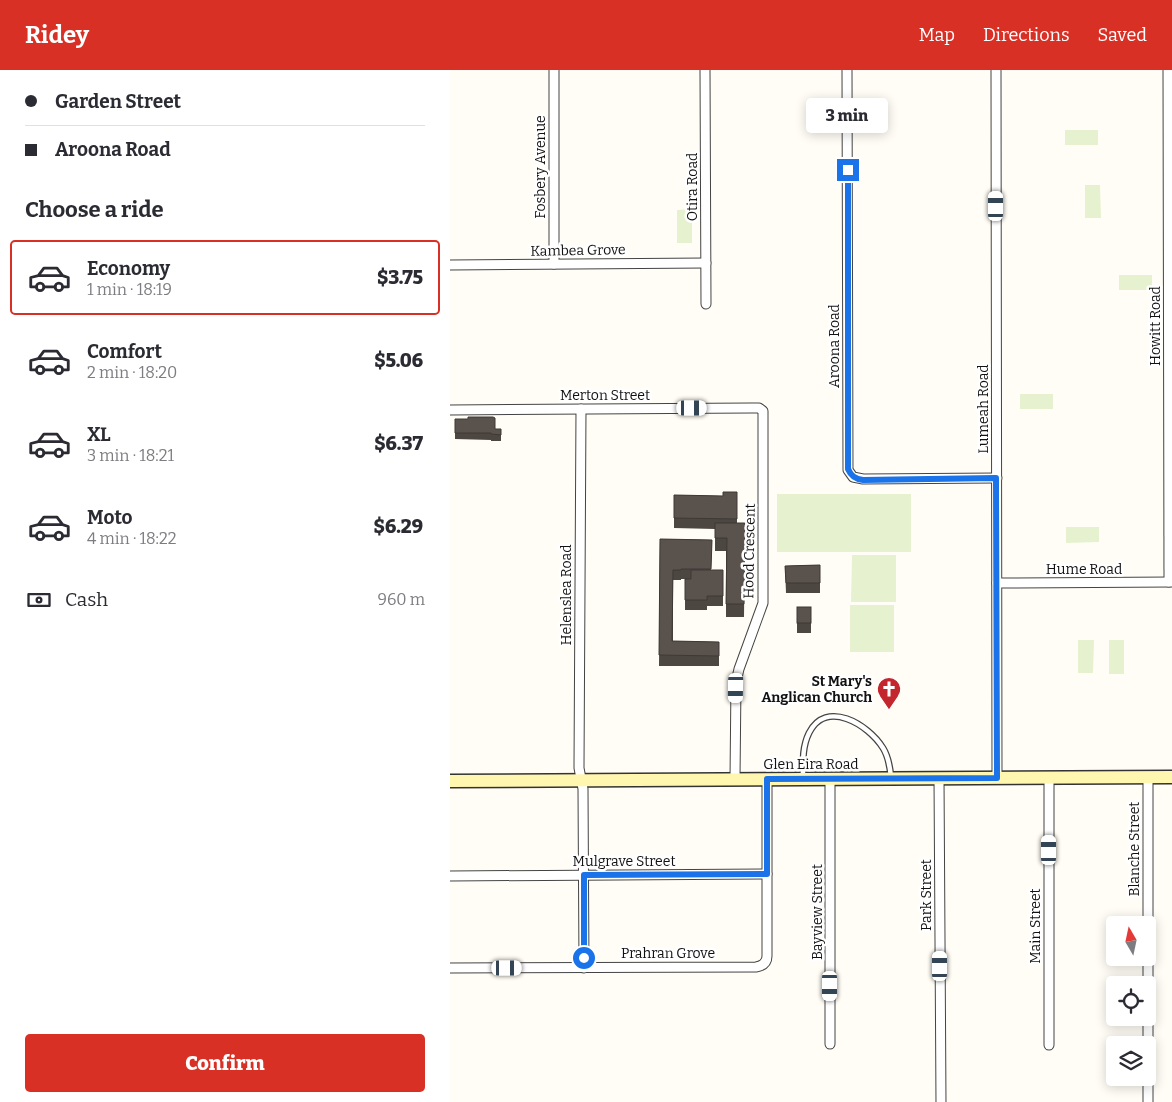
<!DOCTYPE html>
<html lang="en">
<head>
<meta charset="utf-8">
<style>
  body { margin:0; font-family:Bitter,serif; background:#f7f7f7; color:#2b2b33; height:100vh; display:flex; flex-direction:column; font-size:19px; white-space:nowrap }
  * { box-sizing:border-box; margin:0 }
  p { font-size:16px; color:#7c7c81 }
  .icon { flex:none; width:28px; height:28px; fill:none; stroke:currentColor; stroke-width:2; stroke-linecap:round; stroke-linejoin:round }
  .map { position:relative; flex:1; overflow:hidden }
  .side { display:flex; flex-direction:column; background:#fff; width:450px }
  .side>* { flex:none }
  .top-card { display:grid; align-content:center; height:110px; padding:0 25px; background:#fff }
  .needle { width:32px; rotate:351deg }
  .tools { position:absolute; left:656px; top:846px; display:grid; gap:10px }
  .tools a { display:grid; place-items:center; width:50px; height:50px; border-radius:5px; background:#fff; box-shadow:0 2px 12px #0003; font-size:25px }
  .end { position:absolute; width:22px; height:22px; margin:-11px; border:6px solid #1a73e8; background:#fff; box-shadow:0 0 0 2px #fff }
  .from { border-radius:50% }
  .bubble { position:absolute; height:35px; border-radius:5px; background:#fff; box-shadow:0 2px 12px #0003; font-size:16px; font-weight:800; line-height:35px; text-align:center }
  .car { position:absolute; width:15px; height:30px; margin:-15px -8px; border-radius:6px; box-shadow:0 0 4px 1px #0007; background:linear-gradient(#fff 24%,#345 0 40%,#fff 0 76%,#345 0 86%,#fff 0) }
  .top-card b { display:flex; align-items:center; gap:18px; height:48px; font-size:19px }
  .top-card b+b { border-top:1px solid #e1e1e2 }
  .top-card i { width:12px; height:12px; background:#2b2b33 }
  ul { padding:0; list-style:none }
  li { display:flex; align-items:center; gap:15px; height:75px; margin:0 10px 8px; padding:0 15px; border:2px solid transparent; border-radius:5px }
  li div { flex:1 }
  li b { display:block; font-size:19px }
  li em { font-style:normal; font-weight:800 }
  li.active { border-color:#d93025 }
  li>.icon { width:45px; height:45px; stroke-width:1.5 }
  h2 { padding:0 25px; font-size:22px; line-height:60px }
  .pay { display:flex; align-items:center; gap:12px; height:55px; padding:0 25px; font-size:19px }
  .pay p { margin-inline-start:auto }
  .button { display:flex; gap:10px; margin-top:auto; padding:10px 25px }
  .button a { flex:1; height:58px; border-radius:5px; background:#d93025; color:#fff; font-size:20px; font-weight:800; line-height:58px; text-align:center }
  header { display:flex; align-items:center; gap:30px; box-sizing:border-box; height:70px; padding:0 25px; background:#d93025; color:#fff }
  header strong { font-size:24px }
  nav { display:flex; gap:28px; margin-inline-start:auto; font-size:18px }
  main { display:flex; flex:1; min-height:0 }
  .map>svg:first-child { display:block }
  .pitch { fill:#e6f2cf }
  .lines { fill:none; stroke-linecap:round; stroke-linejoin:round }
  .lane-casing { stroke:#444; stroke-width:7 }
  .street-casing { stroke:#444; stroke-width:11 }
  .secondary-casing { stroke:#333; stroke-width:15 }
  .lane { stroke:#fff; stroke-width:4.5 }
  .street { stroke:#fff; stroke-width:9 }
  .secondary { stroke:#fff6b0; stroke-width:12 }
  .wall { fill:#4d4742 }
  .building { fill:#5a524d; stroke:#3f3936 }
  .route { stroke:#1a73e8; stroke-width:6 }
  .labels { text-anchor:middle; stroke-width:5; stroke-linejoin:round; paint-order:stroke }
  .street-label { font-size:14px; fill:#111; stroke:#fff }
  .poi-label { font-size:14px; font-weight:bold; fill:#111; stroke:#fff; text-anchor:end }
</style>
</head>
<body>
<header>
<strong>Ridey</strong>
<nav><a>Map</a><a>Directions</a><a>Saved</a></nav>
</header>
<main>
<section class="side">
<div class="top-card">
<b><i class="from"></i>Garden Street</b>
<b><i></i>Aroona Road</b>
</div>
<h2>Choose a ride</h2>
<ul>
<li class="active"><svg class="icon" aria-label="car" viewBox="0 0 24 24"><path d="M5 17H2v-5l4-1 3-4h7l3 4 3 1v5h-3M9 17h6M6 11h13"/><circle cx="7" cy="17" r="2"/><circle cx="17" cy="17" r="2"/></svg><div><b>Economy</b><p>1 min · 18:19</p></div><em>$3.75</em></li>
<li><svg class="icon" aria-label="car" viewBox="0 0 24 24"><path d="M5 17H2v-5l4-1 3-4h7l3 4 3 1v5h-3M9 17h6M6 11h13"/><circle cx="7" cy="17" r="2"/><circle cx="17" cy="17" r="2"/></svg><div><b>Comfort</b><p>2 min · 18:20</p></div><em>$5.06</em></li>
<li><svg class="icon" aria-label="car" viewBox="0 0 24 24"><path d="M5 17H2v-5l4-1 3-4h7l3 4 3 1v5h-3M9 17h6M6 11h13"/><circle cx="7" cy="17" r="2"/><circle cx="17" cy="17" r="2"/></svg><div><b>XL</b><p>3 min · 18:21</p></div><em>$6.37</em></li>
<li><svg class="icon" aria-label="car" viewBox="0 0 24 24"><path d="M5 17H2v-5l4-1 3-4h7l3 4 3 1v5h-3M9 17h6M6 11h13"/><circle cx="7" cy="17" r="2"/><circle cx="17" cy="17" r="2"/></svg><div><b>Moto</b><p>4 min · 18:22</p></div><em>$6.29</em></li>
</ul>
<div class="pay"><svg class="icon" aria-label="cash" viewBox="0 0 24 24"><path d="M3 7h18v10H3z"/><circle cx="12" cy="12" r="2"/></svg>Cash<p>960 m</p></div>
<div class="button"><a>Confirm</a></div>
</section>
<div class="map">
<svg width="722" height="1032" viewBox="0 0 722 1032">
  <rect width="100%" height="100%" fill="#fffdf5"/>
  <g class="pitch">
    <rect x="615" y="60" width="33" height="15"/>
    <path d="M635 115H650L651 148H635Z"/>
    <path d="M242 139V173H227V140Z"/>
    <rect x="669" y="205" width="33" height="15"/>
    <rect x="570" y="324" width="33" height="15"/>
    <rect x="327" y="424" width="134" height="58"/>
    <path d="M616 457H649V472L616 473Z"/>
    <path d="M402 485H446V532H401Z"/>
    <rect x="400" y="535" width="44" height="47"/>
    <path d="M628 570H644L643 603H628Z"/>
    <rect x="659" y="570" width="15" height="34"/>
  </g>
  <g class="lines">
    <g class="lane-casing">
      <path id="lane" d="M353 709C353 693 352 677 359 663 376 629 418 654 433 678 438 686 440 697 441 707"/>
    </g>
    <g class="street-casing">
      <g id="street">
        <path d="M104 0V194"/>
        <path d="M255 0 256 234"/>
        <path d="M397 0 398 400 403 407 413 409 547 408"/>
        <path d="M546 0 547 708"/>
        <path d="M718 0 719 512"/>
        <path d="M0 195 256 193"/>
        <path d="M131 339 129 698 133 719 134 898"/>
        <path d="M0 340 302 338H309L313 341V533L289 599 286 612 285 709"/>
        <path d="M547 513 722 512"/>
        <path d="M599 707V975"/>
        <path d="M698 707V1032"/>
        <path d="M489 708 491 1032"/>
        <path d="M0 806 317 804"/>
        <path d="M0 898 306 897C312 896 317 893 317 886V709"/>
        <path d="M380 974V709"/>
      </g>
    </g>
    <g class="secondary-casing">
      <path id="secondary" d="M0 711 722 707"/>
    </g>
    <use href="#lane" class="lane"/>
    <use href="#street" class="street"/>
    <use href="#secondary" class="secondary"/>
  </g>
  <g class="wall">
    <path d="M5 349 45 359H51V371H41V370L5 369Z"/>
    <path d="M287 422V453H295L294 547H276V481H265V459L224 458V425L273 426Z"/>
    <path d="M210 469 262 470 261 500H273V536H257V540H235V509H231V510H223V571L269 572V596H209Z"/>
    <path d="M370 495V523H336L335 496Z"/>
    <rect x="347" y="537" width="14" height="26"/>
  </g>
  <g class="building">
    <path d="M18 347H43L45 348V359H51V365L41 364V363H5V349H18Z"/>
    <path d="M273 422H287V449L224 448V425L273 426Z"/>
    <path d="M265 453H295L294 534H276L277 468H265Z"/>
    <path d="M210 469 262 470 261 499H231V500H223L222 571 269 572V586L209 585Z"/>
    <path d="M370 495V513H336L335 496Z"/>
    <path d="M241 500H273V526H257V530H235V509H241Z"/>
    <rect x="347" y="537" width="14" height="16"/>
  </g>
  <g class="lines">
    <path class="route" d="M134 888V805L317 804V709L547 708 546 408 413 410C405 409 401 406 398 399V100"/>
  </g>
  <defs>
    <g id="church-pin" transform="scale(1.25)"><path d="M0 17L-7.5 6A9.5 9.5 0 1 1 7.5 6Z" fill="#c4262e" stroke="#fff"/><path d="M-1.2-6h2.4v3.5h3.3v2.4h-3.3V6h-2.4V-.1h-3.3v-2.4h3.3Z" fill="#fff"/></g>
  </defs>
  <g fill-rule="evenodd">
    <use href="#church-pin" x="439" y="619"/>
  </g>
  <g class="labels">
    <g class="street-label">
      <text transform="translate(90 97) rotate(-90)" y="5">Fosbery Avenue</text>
      <text transform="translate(242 117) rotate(-90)" y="5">Otira Road</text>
      <text transform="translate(128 180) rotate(-1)" y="5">Kambea Grove</text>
      <text transform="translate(705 256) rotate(-90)" y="5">Howitt Road</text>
      <text transform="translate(384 276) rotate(-90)" y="5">Aroona Road</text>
      <text x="155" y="330">Merton Street</text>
      <text transform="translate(533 339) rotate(-90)" y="5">Lumeah Road</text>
      <text transform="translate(299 481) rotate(-89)" y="5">Hood Crescent</text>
      <text x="634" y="504">Hume Road</text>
      <text transform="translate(116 525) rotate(-90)" y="5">Helenslea Road</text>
      <text x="361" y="699">Glen Eira Road</text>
      <text transform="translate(684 779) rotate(-90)" y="5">Blanche Street</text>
      <text x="174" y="796">Mulgrave Street</text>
      <text transform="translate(476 825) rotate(-90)" y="5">Park Street</text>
      <text transform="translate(367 842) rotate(-90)" y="5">Bayview Street</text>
      <text transform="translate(585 856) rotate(-90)" y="5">Main Street</text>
      <text x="218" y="888">Prahran Grove</text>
    </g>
    <g class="poi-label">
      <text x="422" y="616">St Mary's<tspan x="422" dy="16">Anglican Church</tspan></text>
    </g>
  </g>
</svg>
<div class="tools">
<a><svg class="needle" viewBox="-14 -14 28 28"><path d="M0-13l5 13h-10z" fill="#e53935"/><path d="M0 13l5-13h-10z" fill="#7c7c81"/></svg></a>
<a><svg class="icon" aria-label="locate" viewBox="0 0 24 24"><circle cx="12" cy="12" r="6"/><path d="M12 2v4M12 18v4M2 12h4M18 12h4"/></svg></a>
<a><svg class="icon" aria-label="layers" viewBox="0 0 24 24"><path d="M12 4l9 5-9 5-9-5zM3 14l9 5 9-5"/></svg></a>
</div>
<i class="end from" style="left:134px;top:888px"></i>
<i class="end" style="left:398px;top:100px"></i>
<div class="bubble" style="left:356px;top:28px;width:82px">3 min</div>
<i class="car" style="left:546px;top:136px;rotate:0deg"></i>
<i class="car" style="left:242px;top:338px;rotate:90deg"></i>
<i class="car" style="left:286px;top:618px;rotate:181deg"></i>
<i class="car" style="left:599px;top:780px;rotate:0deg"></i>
<i class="car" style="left:490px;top:896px;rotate:0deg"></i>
<i class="car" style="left:57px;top:898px;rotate:90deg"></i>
<i class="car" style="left:380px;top:916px;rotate:180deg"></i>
</div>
</main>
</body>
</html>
